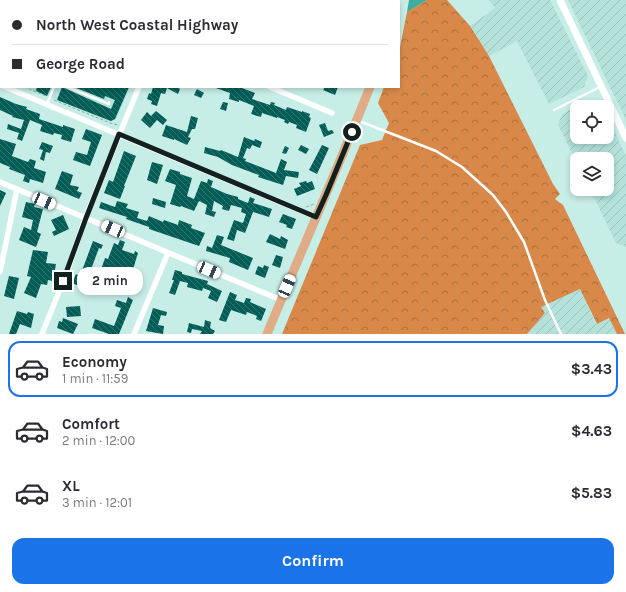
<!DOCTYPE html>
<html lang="en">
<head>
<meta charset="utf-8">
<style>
  body { margin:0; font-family:Karla,sans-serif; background:#f7f7f7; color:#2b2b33; height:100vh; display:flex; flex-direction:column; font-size:15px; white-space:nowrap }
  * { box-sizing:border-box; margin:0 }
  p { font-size:13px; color:#7c7c81 }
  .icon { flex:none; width:22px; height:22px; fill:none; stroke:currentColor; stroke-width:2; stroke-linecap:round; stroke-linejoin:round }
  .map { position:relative; height:334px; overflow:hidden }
  .panel { display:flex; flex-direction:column; background:#fff; flex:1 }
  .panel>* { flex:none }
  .hud { position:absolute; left:0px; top:0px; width:400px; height:88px; box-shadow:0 2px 6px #0003; display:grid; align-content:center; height:88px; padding:0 12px; background:#fff }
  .fabs { position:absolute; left:570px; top:100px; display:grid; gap:8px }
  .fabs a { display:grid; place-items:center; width:44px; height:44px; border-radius:8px; background:#fff; box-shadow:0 2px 6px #0003; font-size:20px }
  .end { position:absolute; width:18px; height:18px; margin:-9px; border:5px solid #12201e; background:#fff; box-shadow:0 0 0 2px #fff }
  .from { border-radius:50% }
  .bubble { position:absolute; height:28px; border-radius:12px; background:#fff; box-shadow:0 2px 6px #0003; font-size:13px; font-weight:700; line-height:28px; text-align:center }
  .car { position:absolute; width:12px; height:24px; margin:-12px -6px; border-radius:5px; box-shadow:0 0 3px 1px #0007; background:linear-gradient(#fff 24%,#345 0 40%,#fff 0 76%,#345 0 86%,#fff 0) }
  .hud b { display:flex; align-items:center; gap:14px; height:38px; font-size:15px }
  .hud b+b { border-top:1px solid #e1e1e2 }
  .hud i { width:10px; height:10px; background:#2b2b33 }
  ul { padding:7px 0 0; list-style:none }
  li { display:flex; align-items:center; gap:12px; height:56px; margin:0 8px 6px; padding:0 4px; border:2px solid transparent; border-radius:12px }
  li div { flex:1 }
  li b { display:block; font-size:15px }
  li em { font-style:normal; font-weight:700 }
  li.on { border-color:#1a73e8 }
  li>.icon { width:36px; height:36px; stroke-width:1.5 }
  .action { display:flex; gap:8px; margin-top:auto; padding:8px 12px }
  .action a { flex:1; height:46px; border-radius:12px; background:#1a73e8; color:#fff; font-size:16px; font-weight:700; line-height:46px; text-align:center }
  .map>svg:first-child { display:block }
  .built { fill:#b4e2db }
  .industrial { fill:url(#industrial-furrows) }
  .forest { fill:url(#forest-crowns) }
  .water { fill:#3eaca1 }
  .building { fill:url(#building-back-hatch) }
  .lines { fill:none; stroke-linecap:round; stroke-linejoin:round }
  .path { stroke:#8aa8a3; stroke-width:1; stroke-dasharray:3 2; stroke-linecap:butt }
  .service { stroke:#fff; stroke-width:2.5 }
  .minor { stroke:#fff; stroke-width:5.5 }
  .secondary { stroke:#fff; stroke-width:7 }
  .trunk { stroke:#deac86; stroke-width:9 }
  .route { stroke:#12201e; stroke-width:5 }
</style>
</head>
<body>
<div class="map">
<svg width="626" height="334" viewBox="0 0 626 334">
  <defs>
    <pattern id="industrial-furrows" width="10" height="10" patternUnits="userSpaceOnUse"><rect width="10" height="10" fill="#b4e2db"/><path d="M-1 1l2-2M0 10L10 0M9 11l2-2" fill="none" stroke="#9ac2bc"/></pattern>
    <pattern id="forest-crowns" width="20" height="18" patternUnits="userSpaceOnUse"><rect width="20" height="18" fill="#d88949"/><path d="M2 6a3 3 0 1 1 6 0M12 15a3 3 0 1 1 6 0" fill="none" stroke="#ae703c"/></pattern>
    <pattern id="building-back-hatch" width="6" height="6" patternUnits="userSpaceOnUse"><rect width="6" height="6" fill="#025d56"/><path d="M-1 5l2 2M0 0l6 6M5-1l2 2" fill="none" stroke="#307570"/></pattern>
  </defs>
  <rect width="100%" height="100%" fill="#c7ede7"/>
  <path class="built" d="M26 87H130L116 119 110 122Z"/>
  <g class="industrial">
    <path d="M489 0H550L588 76 584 87 549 104 517 41 489 56 470 26 495 8Z"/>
    <path d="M568 0H626V120Z"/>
    <path d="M591 100 601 104 602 107H577Z"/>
    <path d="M577 107V137H607V116L626 156V247L616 243 590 189H607V159H577V163L558 125 562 114Z"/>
    <path d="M580 289 596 324 609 318 617 334H527L545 313 541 307Z"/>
  </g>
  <path class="forest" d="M427 0H447L470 26 489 56 553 184 560 194 555 199 563 205 625 334H617L609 318 597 324 580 289 541 307 545 313 527 334H282L360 145 382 140 389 123 378 103 384 87H399V52L407 12Z"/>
  <path class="water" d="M409 0H427L407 12Z"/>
  <g class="building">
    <path d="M37 87H51L47 96 36 91Z"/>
    <path d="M62 87 111 109 115 100 105 96 104 99 74 87H129L115 119 111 121 57 100Z"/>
    <path d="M153 87H177L180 89 178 94 167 88 165 94 161 93 157 106 151 104 152 101 147 99 149 93 151 94Z"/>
    <path d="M213 87 242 88 255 93 252 99 270 105 271 102 275 103 274 105 286 110 287 107 302 112V111L310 114 309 117 311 118 306 132 296 128 297 125 289 122 288 124 284 122 285 120 277 117V118L262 113 261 117 251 114 254 106 239 100V102L229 99 230 93Z"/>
    <path d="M325 87H338L335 95 323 90Z"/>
    <path d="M197 89 204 93 201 98 194 95Z"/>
    <path d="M0 97 16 104 27 107 26 109 40 114 39 119 63 127V125L75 129 71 142 61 139 62 135 54 133 53 135 40 131 42 125 30 120 22 141 17 139 19 133 7 129 8 124 21 129 24 120 12 117 13 116 0 110Z"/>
    <path d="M223 102 228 103 226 111 220 109Z"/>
    <path d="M156 111 167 120 163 125 157 120 150 128 141 120 147 112 151 116Z"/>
    <path d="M191 116 198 118 195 129H192L188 137 191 138 187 145 174 139V140L162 136 166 125 187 132Z"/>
    <path d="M325 123 328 131 332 130 334 133 324 137 319 125Z"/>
    <path d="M86 129 102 135 90 166 73 160 76 152 87 155 91 142 82 139Z"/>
    <path d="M244 137 254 141 255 139 262 142 260 148 252 145 250 149 247 148 243 158 246 159 245 161 276 173 281 159 287 162 284 170 299 172 298 178 286 176 283 185 258 177 259 175 232 165 218 157 204 153 205 147 220 151 221 150 238 157Z"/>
    <path d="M0 139 16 144 12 156 28 162 30 159 36 161 34 168 46 172 43 183 30 179 29 183 23 181 25 175 9 169 10 167 0 163Z"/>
    <path d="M42 142 53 146 50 153 46 152 44 161 40 159 43 150 39 149Z"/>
    <path d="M301 145 309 149 306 154 298 150Z"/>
    <path d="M322 145 329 148 317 174 309 170Z"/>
    <path d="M285 146 289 148 286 154 282 153Z"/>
    <path d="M124 151 136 156 124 186H125L120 199 104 193 109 180 113 182Z"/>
    <path d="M152 162 163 165 157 184 147 180Z"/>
    <path d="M170 169 180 172V174L192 178 187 196 194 199 201 181 207 183 208 179 213 181 211 187 227 194 238 197V199L248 203 250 197 255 199 253 203 272 209 269 217 253 212 245 233 237 230 234 241 227 239 234 220 243 223 246 214 241 212 242 208 231 205 229 211 222 209 223 206 214 201 212 211 216 212 214 217 205 214 207 205 199 201 194 211 181 206 180 207 170 204 176 185 165 181Z"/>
    <path d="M62 171 73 175 70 185 79 187 77 191 82 193 79 199 55 189Z"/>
    <path d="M306 181 307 183 312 181 315 189 297 196 294 189 301 186 299 183Z"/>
    <path d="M0 190 6 193 0 206Z"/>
    <path d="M153 198 166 202 165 208 152 204Z"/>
    <path d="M117 201 128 204 126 208 139 212 137 218 147 221 149 216 163 222 164 220 178 225 179 220 192 225 191 228 205 233 199 246 149 229V227L126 219 127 217 99 208 101 202 115 207Z"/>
    <path d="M26 202 35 204 34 207 43 209 37 232 41 234 36 247 19 240 24 227 31 230 33 220 22 217Z"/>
    <path d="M283 214 296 219 292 229 286 227 287 225 279 222Z"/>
    <path d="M63 215 69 229 54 236 52 232 56 230 51 220Z"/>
    <path d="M270 234 280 239 281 236 288 240 285 249 266 242Z"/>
    <path d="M217 235 224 237 221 245 253 258 248 270 229 262 230 258 206 251 207 246 212 248Z"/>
    <path d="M120 240 125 242 122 250 134 254 135 251 138 253 131 276 141 279 138 290 127 287 124 293 102 284 98 295 92 293 93 292 72 283 76 274 80 276 93 241 103 245 101 249 99 248 87 280 96 284 105 258 108 259 114 243 118 245Z"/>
    <path d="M33 250 48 252 46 263 56 264 53 281 48 280 47 285 41 284 36 298 24 293 31 277 27 276Z"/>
    <path d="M276 255 283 257 280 268 272 265Z"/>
    <path d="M264 265 269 267 265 278 255 274 258 266 263 268Z"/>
    <path d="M175 270 182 272V274L208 281 207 284 222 291 217 302 208 298 211 291 203 288 202 291 187 287 188 283 180 281 175 295 169 293 174 280H172Z"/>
    <path d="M9 276 19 278 14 299 4 296Z"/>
    <path d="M230 292 237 295 235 300 244 303 246 298 251 299 250 302 266 309 261 321 256 319 257 316 247 312 246 315 231 310 226 322 219 320Z"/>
    <path d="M128 297 133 300 119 334H109L92 328 95 319 114 326 121 308 115 306 117 300 126 303Z"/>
    <path d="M80 306 81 316 67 317 66 307Z"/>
    <path d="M153 308 167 312 166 316 161 315 158 325 164 326 163 334 146 331Z"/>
    <path d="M17 311 27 314 28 312 34 314 31 328 20 324 16 334H9Z"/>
    <path d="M63 318 78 324 73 334 57 328 59 321 62 322Z"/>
    <path d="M205 320 211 322 210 328 215 331 213 334H200L202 331 192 329 191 333 187 332 189 323 204 327Z"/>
  </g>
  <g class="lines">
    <g class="path">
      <path d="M45 0 47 1"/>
      <path d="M6 1 7 0"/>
      <path d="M28 1 30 0"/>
      <path d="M0 24 1 22"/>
      <path d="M0 77H1"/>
      <path d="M24 87 46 96"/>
      <path d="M54 100 110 123 118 125"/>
      <path d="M306 207 314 204"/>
    </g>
    <g class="service">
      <path d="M55 1 57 0"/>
      <path d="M67 87 109 104V102"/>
      <path d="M47 104 54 87"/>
      <path d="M554 110 600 87"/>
      <path d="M359 121 436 151 462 167 493 195 506 212 524 242 545 300 561 334"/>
    </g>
    <g class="minor">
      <path d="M60 0 62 1"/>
      <path d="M183 1 184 0"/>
      <path d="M0 85H1"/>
      <path d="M5 87 316 217"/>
      <path d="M270 87 332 113"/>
      <path d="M0 182 281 300"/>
      <path d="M0 272 17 189"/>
      <path d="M42 334 69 267 85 218 139 87"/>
      <path d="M134 334 168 253"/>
    </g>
    <path class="secondary" d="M560 0 626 138"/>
    <g class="trunk">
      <path d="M391 1V0"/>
      <path d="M267 334C301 252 337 170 370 87"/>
    </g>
  </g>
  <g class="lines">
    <path class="route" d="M63 281 86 218 119 134 316 217 326 195 352 132"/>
  </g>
</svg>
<div class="fabs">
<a><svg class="icon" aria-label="locate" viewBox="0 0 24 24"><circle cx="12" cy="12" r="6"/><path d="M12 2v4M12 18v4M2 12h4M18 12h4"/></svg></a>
<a><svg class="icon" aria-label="layers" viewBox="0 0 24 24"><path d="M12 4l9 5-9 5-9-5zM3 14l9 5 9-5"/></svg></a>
</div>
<i class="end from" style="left:352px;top:132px"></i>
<i class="end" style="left:63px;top:281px"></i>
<div class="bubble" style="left:77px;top:267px;width:66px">2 min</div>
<i class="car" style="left:44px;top:201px;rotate:113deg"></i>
<i class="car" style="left:113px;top:229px;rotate:293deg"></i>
<i class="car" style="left:209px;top:270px;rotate:113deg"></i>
<i class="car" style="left:287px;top:286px;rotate:23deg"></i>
<div class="hud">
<b><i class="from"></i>North West Coastal Highway</b>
<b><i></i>George Road</b>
</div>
</div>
<section class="panel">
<ul>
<li class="on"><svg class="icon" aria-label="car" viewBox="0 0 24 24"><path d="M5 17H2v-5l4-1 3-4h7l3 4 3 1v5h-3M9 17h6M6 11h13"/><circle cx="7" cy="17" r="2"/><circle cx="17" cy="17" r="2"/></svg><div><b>Economy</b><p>1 min · 11:59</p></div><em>$3.43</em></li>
<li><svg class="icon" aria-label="car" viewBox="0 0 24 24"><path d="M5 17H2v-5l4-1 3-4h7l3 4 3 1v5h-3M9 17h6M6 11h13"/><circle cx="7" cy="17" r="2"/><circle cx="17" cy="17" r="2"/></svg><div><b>Comfort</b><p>2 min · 12:00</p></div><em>$4.63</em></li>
<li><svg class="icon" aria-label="car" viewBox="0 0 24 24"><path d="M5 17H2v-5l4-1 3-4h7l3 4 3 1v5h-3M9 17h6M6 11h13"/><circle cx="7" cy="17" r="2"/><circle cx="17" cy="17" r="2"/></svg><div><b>XL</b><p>3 min · 12:01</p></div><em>$5.83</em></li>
</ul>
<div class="action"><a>Confirm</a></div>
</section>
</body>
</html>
